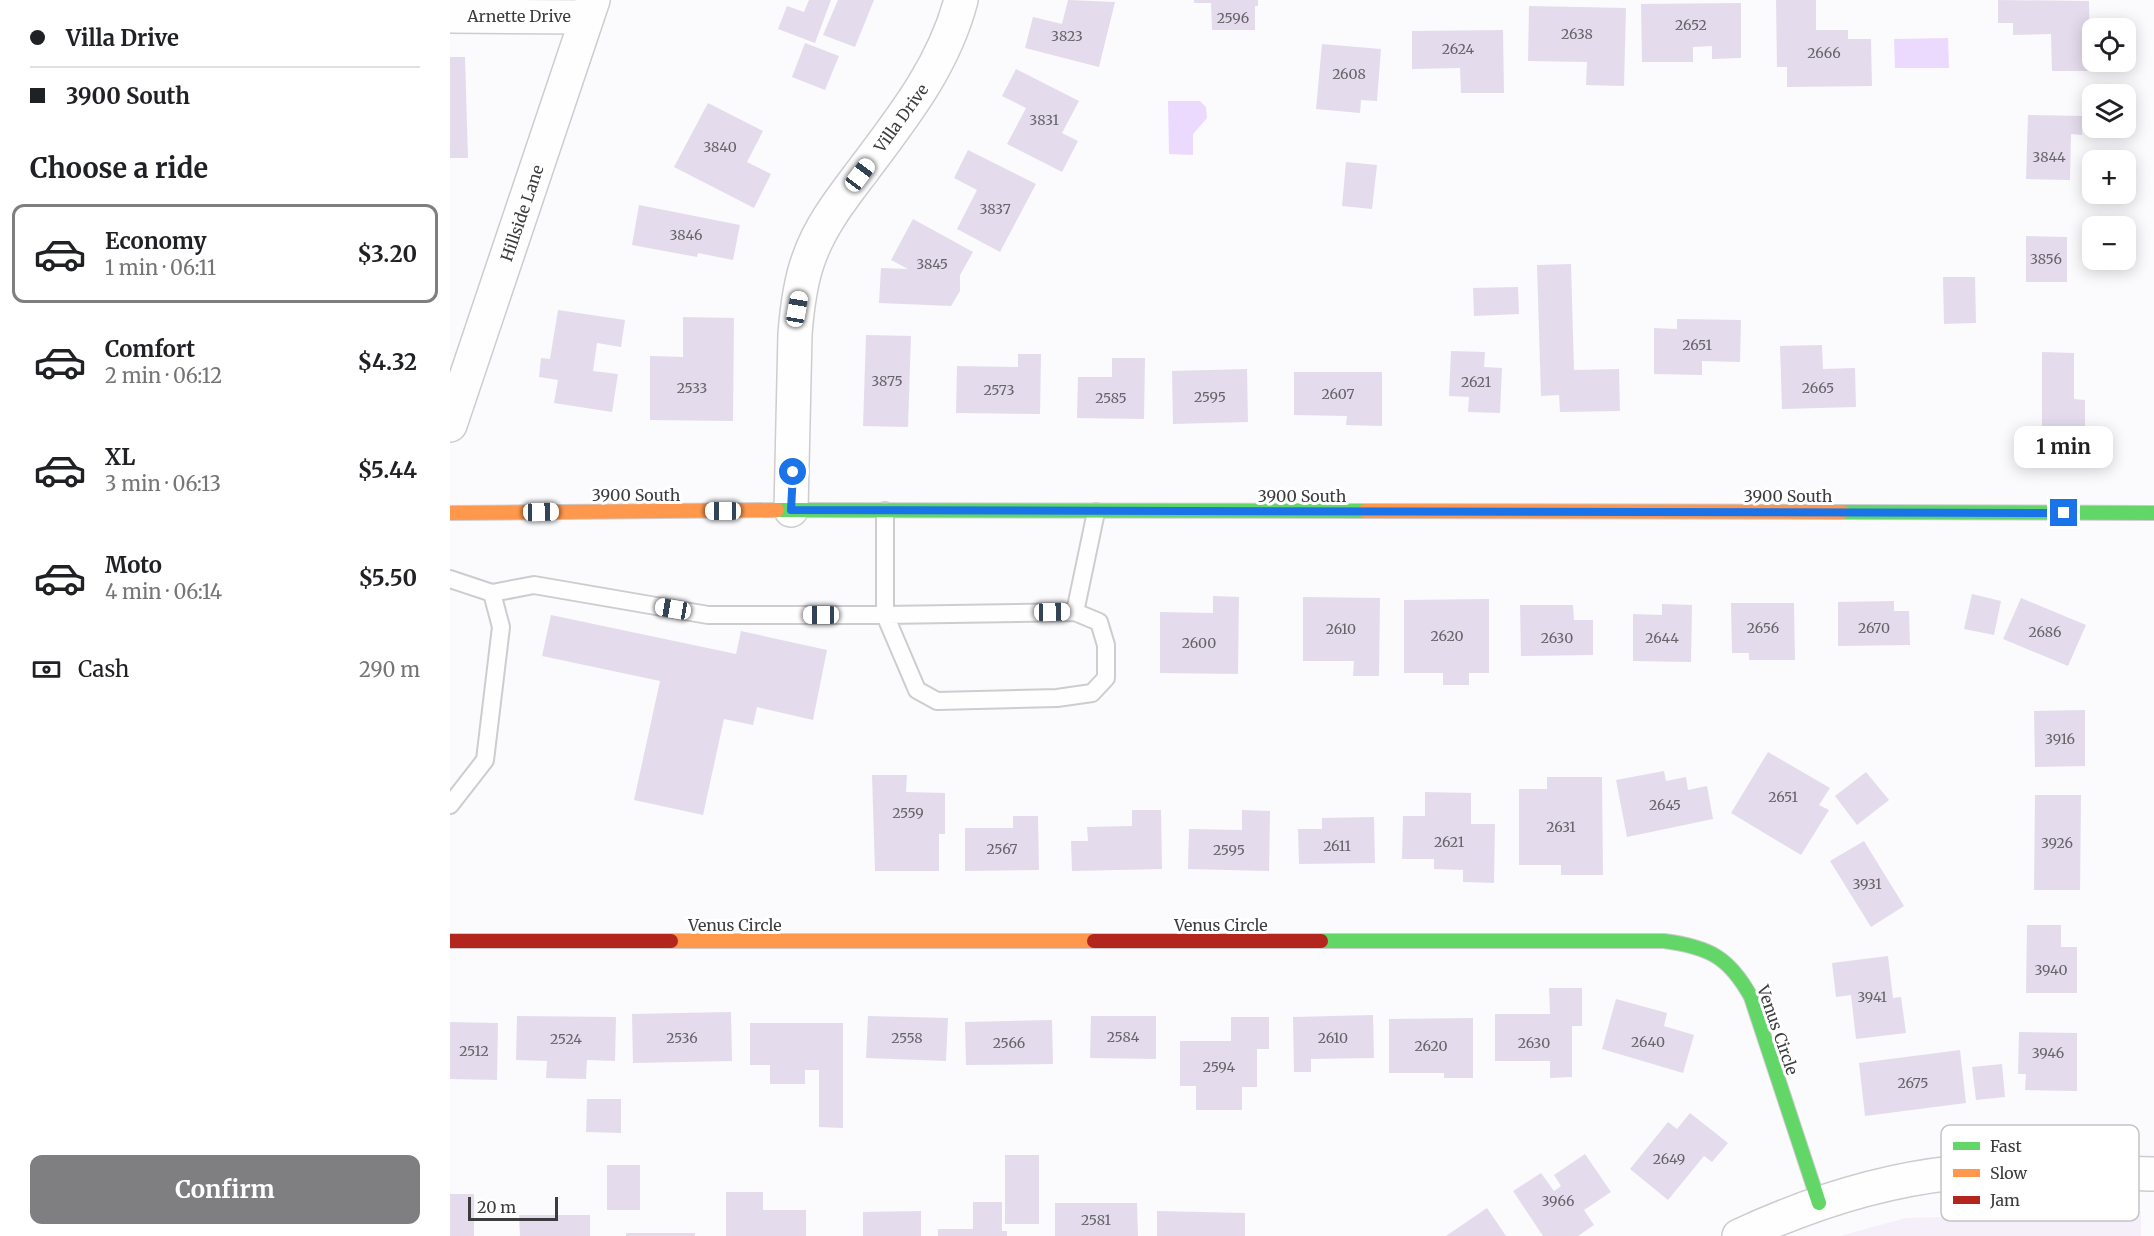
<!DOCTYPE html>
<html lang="en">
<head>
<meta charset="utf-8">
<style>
  body { margin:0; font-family:Merriweather,serif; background:#f6f6f6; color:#202124; height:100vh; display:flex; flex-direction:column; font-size:22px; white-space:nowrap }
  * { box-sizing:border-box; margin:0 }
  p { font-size:20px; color:#757577 }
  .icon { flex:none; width:33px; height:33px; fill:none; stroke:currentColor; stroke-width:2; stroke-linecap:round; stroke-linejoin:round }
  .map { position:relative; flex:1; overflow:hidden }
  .panel { display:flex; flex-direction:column; background:#fff; width:450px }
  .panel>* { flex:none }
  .top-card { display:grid; align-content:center; height:132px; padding:0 30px; background:#fff }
  .tools { position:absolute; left:1632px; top:18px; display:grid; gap:12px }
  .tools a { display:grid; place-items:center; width:54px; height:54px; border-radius:12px; background:#fff; box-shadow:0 3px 15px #0003; font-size:30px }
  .scale { position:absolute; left:18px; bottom:15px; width:90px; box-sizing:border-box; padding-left:6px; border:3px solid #3c3b3e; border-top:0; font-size:16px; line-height:21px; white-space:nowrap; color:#3c3b3e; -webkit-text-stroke:4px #fff; paint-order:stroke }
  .end { position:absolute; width:27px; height:27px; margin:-14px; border:8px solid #1a73e8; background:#fff; box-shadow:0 0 0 3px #fff }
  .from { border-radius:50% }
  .bubble { position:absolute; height:42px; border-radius:12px; background:#fff; box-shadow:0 3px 15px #0003; font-size:20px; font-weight:700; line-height:42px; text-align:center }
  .car { position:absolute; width:18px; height:36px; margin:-18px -9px; border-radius:8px; box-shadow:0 0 4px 2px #0007; background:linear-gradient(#fff 24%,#345 0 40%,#fff 0 76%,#345 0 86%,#fff 0) }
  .top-card b { display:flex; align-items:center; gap:21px; height:57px; font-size:22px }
  .top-card b+b { border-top:2px solid #e0e0e0 }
  .top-card i { width:15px; height:15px; background:#202124 }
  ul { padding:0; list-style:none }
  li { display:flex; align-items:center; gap:18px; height:99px; margin:0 12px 9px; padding:0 18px; border:3px solid transparent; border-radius:12px }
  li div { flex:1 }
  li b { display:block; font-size:22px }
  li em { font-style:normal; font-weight:700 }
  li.on { border-color:#7f7e81 }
  li>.icon { width:54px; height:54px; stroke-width:1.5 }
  h2 { padding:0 30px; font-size:27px; line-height:72px }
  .pay { display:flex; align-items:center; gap:15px; height:66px; padding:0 30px; font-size:22px }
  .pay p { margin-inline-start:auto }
  .button { display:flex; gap:12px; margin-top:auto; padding:12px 30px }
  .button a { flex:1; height:69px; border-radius:12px; background:#7f7e81; color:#fff; font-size:24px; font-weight:700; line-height:69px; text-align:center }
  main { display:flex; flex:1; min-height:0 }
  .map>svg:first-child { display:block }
  .built { fill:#f4eff9 }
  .water { fill:#ebdafd }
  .building { fill:#e4dcec }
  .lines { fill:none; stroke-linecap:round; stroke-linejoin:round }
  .lane-casing { stroke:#cdcccf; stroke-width:20 }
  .street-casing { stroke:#cdcccf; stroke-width:36 }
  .fast-casing { stroke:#cdcccf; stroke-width:16 }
  .slow-casing { stroke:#cdcccf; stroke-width:16 }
  .jam-casing { stroke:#cdcccf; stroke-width:16 }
  .lane { stroke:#fefeff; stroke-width:16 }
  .street { stroke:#fefeff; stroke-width:33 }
  .fast { stroke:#63d668; stroke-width:14 }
  .slow { stroke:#ff974d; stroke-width:14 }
  .jam { stroke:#b3261e; stroke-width:14 }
  .route { stroke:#1a73e8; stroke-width:8 }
  .labels { text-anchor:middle; stroke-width:6; stroke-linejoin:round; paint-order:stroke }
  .number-label { font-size:14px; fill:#66636a }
  .street-label { font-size:16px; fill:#3c3b3e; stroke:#fff }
  .key { fill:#fff; stroke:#c4c4c5; stroke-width:1.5 }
  .key-label { font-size:16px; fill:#3c3b3e }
</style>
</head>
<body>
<main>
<section class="panel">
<div class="top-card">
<b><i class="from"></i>Villa Drive</b>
<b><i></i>3900 South</b>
</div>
<h2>Choose a ride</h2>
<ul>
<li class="on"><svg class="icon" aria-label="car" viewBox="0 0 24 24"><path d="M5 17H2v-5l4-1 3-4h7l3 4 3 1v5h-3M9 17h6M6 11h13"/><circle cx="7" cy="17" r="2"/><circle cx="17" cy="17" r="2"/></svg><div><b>Economy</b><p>1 min · 06:11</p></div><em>$3.20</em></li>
<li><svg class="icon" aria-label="car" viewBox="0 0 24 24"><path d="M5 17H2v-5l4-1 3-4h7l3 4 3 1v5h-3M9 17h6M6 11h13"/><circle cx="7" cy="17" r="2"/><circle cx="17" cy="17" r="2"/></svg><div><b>Comfort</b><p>2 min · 06:12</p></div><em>$4.32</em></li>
<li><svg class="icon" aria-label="car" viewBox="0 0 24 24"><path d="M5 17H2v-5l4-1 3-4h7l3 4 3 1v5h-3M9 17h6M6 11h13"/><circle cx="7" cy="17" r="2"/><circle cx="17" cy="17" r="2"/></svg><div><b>XL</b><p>3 min · 06:13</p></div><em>$5.44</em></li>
<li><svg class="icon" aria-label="car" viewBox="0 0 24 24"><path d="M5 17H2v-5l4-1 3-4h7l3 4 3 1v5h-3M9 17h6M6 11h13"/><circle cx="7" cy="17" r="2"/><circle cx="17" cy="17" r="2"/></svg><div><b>Moto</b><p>4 min · 06:14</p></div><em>$5.50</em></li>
</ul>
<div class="pay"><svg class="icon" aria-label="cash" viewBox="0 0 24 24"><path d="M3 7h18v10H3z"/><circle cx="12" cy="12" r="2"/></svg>Cash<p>290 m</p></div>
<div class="button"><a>Confirm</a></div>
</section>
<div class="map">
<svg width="1704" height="1236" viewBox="0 0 1704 1236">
  <rect width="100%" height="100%" fill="#fbfafd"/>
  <path class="built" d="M1691 1211V1236H1390L1456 1218Z"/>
  <g class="water">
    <path d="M1498 38 1499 68H1445L1444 39Z"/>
    <path d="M718 101H750L756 107 757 118 743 134V155L719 154Z"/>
  </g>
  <g class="building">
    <path d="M359 0H381L365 43 328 29 337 6 354 12Z"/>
    <path d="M388 0H424L405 47 373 35Z"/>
    <path d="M618 0 665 2 649 67 575 48 583 17 612 24Z"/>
    <path d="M744 0H808V6H805V30H762L761 3H744Z"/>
    <path d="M1326 0H1366V30H1398V39H1421L1422 86 1337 87V67H1327Z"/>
    <path d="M1548 0 1639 1 1640 71H1602L1601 34 1563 35V23H1548Z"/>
    <path d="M1291 3V58L1262 59V46L1243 47V62H1192L1191 4Z"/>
    <path d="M1079 6 1176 8 1174 86 1136 85 1137 62 1078 61Z"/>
    <path d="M1053 30 1054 93H1011L1010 68 962 69V31Z"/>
    <path d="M355 43 389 56 375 90 342 77Z"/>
    <path d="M872 44 931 49 927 101 911 100 910 113 866 109Z"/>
    <path d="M0 57H15L18 158H0Z"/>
    <path d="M566 69 629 101 612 133 628 141 612 172 557 144 576 108 552 96Z"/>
    <path d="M258 103 313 131 297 162 321 174 304 208 224 167Z"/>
    <path d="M1578 115 1633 116 1632 135 1621 134 1620 180 1576 179Z"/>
    <path d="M518 150 586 184 550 252 507 229 527 190 504 178Z"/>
    <path d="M896 162 927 165 922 209 892 206Z"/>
    <path d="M189 205 290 225 283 260 248 253 247 257 182 245Z"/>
    <path d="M463 219 523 252 510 275V291L501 306 429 303 431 268 458 269 441 260Z"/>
    <path d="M1576 236 1617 237V282H1576Z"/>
    <path d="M1121 264 1124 370 1169 369 1170 411 1110 412 1109 395 1091 396 1087 265Z"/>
    <path d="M1493 277H1525L1526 323 1494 324Z"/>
    <path d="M1068 287 1069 314 1024 316 1023 288Z"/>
    <path d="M108 310 175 320 171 347 147 343 143 371 168 374 162 412 104 403 108 380 89 377 91 358 100 359Z"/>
    <path d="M233 317 284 318 283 421 200 420V356L233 357Z"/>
    <path d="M1227 319 1291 320 1290 362 1252 361V375L1204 374V328L1227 329Z"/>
    <path d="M416 335 461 336 458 427 413 426Z"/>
    <path d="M1372 345 1373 369 1405 368 1406 407 1332 409 1330 346Z"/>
    <path d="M1001 351 1035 352 1034 367 1052 368 1050 413 1018 412 1019 397 999 396Z"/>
    <path d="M1592 352 1624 353V399L1635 400V426H1592Z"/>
    <path d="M568 354H591L590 414 506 413 507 366 568 367Z"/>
    <path d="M662 358H695L694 419 627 418 628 377H662Z"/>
    <path d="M797 369 798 422 723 424 722 371Z"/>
    <path d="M844 372H932V426L896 425 897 416 844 415Z"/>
    <path d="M1522 594 1551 601 1544 635 1514 629Z"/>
    <path d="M763 596 789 597 788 674 710 673V612L763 613Z"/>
    <path d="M853 597 930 598 929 676H903L904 661H853Z"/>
    <path d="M1571 598 1636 625 1618 666 1553 639Z"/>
    <path d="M1039 599V673H1019V685H993V673H954V600Z"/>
    <path d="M1444 601V611H1459L1460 645 1388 646V602Z"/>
    <path d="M1281 603H1344L1345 660H1299V653H1282Z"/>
    <path d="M1212 604 1242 605 1241 662 1183 661V614L1212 615Z"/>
    <path d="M1070 605H1123L1124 620H1143V655L1071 656Z"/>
    <path d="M101 615 286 654 291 631 377 650 363 720 307 707 303 725 274 719 253 815 184 800 210 681 92 656Z"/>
    <path d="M1635 710V766L1585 767 1584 711Z"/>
    <path d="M1318 752 1380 788 1369 805 1379 810 1351 855 1281 813Z"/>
    <path d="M1214 771 1216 781 1236 777 1238 790 1257 786 1263 819 1177 837 1166 780Z"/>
    <path d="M1416 772 1439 800 1407 825 1385 796Z"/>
    <path d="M422 775H457L456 792 495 793V834H489V871H425Z"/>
    <path d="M1097 777H1152L1153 875H1111V865H1069V789H1097Z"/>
    <path d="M975 792 1021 793V824H1045L1044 883 1013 882V870L984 869V859H952L953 816H975Z"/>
    <path d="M1585 795H1631L1630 890H1584Z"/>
    <path d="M682 810H711L712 869 622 871 621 841H638L637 827 682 826Z"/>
    <path d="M792 810 820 811 819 871 738 869 739 829 792 830Z"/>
    <path d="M563 816H588L589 870 515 871V828H563Z"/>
    <path d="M924 817 925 863 849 864 848 829H872V818Z"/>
    <path d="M1414 841 1454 906 1421 927 1380 861Z"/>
    <path d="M1577 925H1611V947H1627V993H1576Z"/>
    <path d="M1438 956 1443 998 1451 997 1456 1033 1406 1039 1401 995 1386 997 1382 963Z"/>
    <path d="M1099 988H1132V1026H1122V1077L1100 1078V1061H1045V1014H1100Z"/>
    <path d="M1166 999 1217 1013 1214 1026 1244 1035 1233 1073 1152 1049Z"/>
    <path d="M281 1012 282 1061 183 1063 182 1014Z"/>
    <path d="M923 1015 924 1058 861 1059V1072H844L843 1017Z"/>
    <path d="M67 1016 166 1017 165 1061 137 1060 136 1079 96 1078 97 1061 66 1060Z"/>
    <path d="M418 1016 498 1018 496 1061 416 1058Z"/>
    <path d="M641 1016H706V1059L640 1058Z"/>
    <path d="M781 1017H819V1049H807V1087H792V1110H746V1086H730V1041H781Z"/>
    <path d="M1023 1018V1078H994V1073H939V1019Z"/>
    <path d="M602 1020 603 1064 516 1065 515 1022Z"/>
    <path d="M0 1022 48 1023 47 1080 0 1079Z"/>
    <path d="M300 1023H393V1128L369 1127V1070H355V1084H320V1065H300Z"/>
    <path d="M1569 1032 1627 1033V1091L1575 1090 1576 1074H1568Z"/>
    <path d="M1510 1050 1516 1103 1415 1116 1409 1063Z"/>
    <path d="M1552 1064 1555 1097 1526 1100 1522 1067Z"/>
    <path d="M137 1099H171V1133L136 1132Z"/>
    <path d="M1240 1113 1278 1143 1262 1162 1254 1156 1218 1200 1180 1169 1218 1122 1227 1129Z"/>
    <path d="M1135 1154 1161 1192 1134 1210 1144 1225 1128 1236H1093L1063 1191 1091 1173 1104 1191 1111 1186 1104 1175Z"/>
    <rect x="555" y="1155" width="34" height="69"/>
    <rect x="157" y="1165" width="33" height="45"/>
    <path d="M276 1192H313V1210H356V1236H276Z"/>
    <rect x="0" y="1194" width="24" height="42"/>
    <path d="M523 1202H552V1231H557V1236H488V1229H523Z"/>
    <path d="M605 1203H687L688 1236H605Z"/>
    <path d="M1037 1208 1056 1236H996Z"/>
    <path d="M471 1211V1236H413V1212Z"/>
    <path d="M707 1211 795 1213V1236H707Z"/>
    <path d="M69 1215H140V1236H70Z"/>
    <rect x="176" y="1233" width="69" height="3"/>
  </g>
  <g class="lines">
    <g class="lane-casing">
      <g id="lane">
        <path d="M0 579 42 593 84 585 258 615H435V511"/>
        <path d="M625 612 649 622 656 645V678L642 693 607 698 487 701 467 690 435 615 625 612 646 512"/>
        <path d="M0 805 35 760 51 627 42 593"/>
      </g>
    </g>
    <g class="street-casing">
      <g id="street">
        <path d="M0 16 137 17"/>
        <path d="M0 425 143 0"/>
        <path d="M341 510 345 334C347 308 350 282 359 258 371 224 393 197 414 169 454 116 494 65 511 0"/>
        <path d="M1289 1236C1358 1204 1428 1181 1503 1173 1569 1166 1638 1173 1704 1174"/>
      </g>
    </g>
    <g class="fast-casing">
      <g id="fast">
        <path d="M327 510 915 511"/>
        <path d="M1392 512 1704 513"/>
        <path d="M871 941H1214C1259 947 1279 957 1301 997L1369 1203"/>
      </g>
    </g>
    <g class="slow-casing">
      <g id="slow">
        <path d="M915 511 1392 512"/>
        <path d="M0 513 327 510"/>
        <path d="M221 941H644"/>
      </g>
    </g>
    <g class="jam-casing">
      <g id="jam">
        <path d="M0 941H221"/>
        <path d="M644 941H871"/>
      </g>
    </g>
    <use href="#lane" class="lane"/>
    <use href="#street" class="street"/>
    <use href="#fast" class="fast"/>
    <use href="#slow" class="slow"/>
    <use href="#jam" class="jam"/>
  </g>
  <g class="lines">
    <path class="route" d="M343 472 341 510 1614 513"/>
  </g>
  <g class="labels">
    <g class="number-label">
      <text x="783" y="23">2596</text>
      <text x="1241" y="30">2652</text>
      <text x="1127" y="39">2638</text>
      <text x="617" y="41">3823</text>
      <text x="1008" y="54">2624</text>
      <text x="1374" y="58">2666</text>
      <text x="899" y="79">2608</text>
      <text x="594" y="125">3831</text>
      <text x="270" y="152">3840</text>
      <text x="1599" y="162">3844</text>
      <text x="545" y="214">3837</text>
      <text x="236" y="240">3846</text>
      <text x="1596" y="264">3856</text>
      <text x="482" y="269">3845</text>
      <text x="1247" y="350">2651</text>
      <text x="437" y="386">3875</text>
      <text x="1026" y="387">2621</text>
      <text x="242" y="393">2533</text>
      <text x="1368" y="393">2665</text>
      <text x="549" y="395">2573</text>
      <text x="888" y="399">2607</text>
      <text x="760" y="402">2595</text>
      <text x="661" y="403">2585</text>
      <text x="1313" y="633">2656</text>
      <text x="1424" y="633">2670</text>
      <text x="891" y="634">2610</text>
      <text x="1595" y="637">2686</text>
      <text x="997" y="641">2620</text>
      <text x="1107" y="643">2630</text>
      <text x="1212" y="643">2644</text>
      <text x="749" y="648">2600</text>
      <text x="1610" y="744">3916</text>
      <text x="1333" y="802">2651</text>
      <text x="1215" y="810">2645</text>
      <text x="458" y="818">2559</text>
      <text x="1111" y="832">2631</text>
      <text x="999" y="847">2621</text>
      <text x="1607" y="848">3926</text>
      <text x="887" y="851">2611</text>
      <text x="552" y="854">2567</text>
      <text x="779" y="855">2595</text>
      <text x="1417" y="889">3931</text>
      <text x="1601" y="975">3940</text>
      <text x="1422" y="1002">3941</text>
      <text x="673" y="1042">2584</text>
      <text x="232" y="1043">2536</text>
      <text x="457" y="1043">2558</text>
      <text x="883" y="1043">2610</text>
      <text x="116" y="1044">2524</text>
      <text x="1198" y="1047">2640</text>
      <text x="559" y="1048">2566</text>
      <text x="1084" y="1048">2630</text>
      <text x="981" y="1051">2620</text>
      <text x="24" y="1056">2512</text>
      <text x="1598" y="1058">3946</text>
      <text x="769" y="1072">2594</text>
      <text x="1463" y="1088">2675</text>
      <text x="1219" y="1164">2649</text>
      <text x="1108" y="1206">3966</text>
      <text x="646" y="1225">2581</text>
    </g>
    <g class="street-label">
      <text x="69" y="22">Arnette Drive</text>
      <text transform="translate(451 118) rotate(-54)" y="6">Villa Drive</text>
      <text transform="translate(72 213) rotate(-71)" y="6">Hillside Lane</text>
      <text x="186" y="501">3900 South</text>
      <text x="852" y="502">3900 South</text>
      <text x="1338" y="502">3900 South</text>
      <text x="285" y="931">Venus Circle</text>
      <text x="771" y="931">Venus Circle</text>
      <text transform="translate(1328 1030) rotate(71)" y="6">Venus Circle</text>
    </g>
  </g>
  <rect x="1491" y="1125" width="198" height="96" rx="9" class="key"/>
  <rect x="1503" y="1142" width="27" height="8" fill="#63d668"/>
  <rect x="1503" y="1169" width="27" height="8" fill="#ff974d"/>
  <rect x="1503" y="1196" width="27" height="8" fill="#b3261e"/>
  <g class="key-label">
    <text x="1540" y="1152">Fast</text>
    <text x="1540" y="1179">Slow</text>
    <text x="1540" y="1206">Jam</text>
  </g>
</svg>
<div class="tools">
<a><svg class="icon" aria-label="locate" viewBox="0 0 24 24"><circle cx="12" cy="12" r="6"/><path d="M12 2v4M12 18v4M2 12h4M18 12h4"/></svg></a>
<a><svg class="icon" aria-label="layers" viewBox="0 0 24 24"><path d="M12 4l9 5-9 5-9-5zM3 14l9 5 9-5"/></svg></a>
<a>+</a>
<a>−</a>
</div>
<div class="scale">20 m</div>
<i class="end from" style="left:343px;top:472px"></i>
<i class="end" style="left:1614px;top:513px"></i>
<div class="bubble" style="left:1564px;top:426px;width:99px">1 min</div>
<i class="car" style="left:410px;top:175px;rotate:37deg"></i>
<i class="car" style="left:347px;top:309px;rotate:10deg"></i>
<i class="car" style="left:273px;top:511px;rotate:270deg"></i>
<i class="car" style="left:91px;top:512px;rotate:89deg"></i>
<i class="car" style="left:223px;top:609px;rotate:280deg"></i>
<i class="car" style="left:602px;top:612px;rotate:89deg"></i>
<i class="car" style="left:371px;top:615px;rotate:270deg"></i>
</div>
</main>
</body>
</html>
